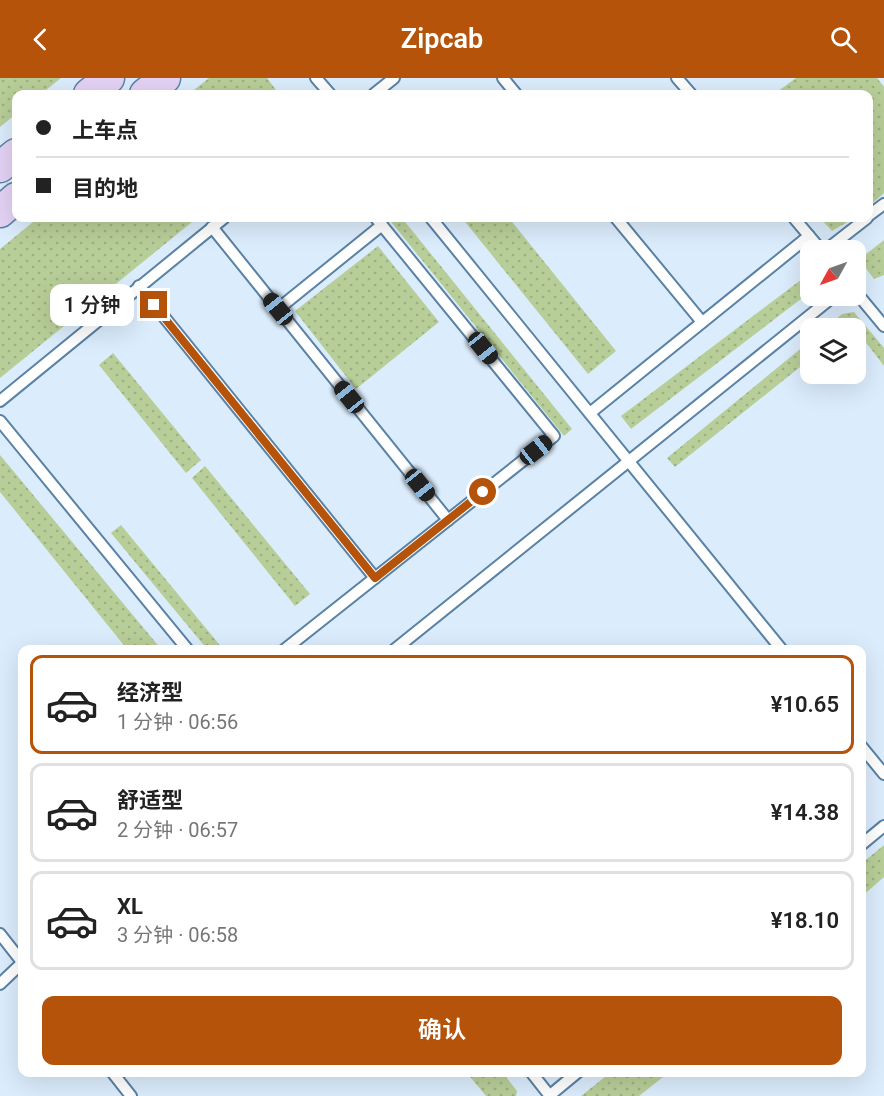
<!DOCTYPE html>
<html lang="zh">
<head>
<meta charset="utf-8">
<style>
  body { margin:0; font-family:Roboto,"Noto Sans SC",sans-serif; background:#f6f6f6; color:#222; height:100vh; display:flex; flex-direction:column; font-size:22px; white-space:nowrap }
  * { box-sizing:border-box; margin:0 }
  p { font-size:20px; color:#767676 }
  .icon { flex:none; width:33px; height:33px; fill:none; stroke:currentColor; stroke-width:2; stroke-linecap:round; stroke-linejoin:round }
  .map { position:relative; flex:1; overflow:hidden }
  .drawer { position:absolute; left:18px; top:567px; width:848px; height:432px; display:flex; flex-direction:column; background:#fff; border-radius:12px; box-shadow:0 6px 24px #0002 }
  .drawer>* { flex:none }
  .banner { position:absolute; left:12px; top:12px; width:861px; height:132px; border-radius:12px; box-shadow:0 6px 24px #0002; display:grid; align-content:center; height:132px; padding:0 24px; background:#fff }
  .needle { width:39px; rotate:230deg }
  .controls { position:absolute; left:800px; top:162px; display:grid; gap:12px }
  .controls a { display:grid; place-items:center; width:66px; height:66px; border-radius:12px; background:#fff; box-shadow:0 6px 24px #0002; font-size:30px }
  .end { position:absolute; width:27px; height:27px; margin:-14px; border:8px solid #b45309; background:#fff; box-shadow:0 0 0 3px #fff }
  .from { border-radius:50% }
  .bubble { position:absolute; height:42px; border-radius:12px; background:#fff; box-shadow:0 6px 24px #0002; font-size:20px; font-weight:600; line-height:42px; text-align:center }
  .car { position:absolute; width:18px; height:36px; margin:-18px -9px; border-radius:8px; box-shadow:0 0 4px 2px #0007; background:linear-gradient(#222 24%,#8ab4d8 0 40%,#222 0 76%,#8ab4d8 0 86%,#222 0) }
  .banner b { display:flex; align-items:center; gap:21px; height:57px; font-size:22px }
  .banner b+b { border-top:2px solid #e0e0e0 }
  .banner i { width:15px; height:15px; background:#222 }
  ul { padding:10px 0 0; list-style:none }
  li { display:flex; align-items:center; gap:18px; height:99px; margin:0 12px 9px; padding:0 12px; border:3px solid #e0e0e0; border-radius:12px }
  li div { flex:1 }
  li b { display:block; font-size:22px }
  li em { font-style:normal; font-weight:600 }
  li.active { border-color:#b45309 }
  li>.icon { width:54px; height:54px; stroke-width:1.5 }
  .cta { display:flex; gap:12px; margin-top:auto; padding:12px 24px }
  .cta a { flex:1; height:69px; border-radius:12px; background:#b45309; color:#fff; font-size:24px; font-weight:600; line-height:69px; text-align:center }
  header { display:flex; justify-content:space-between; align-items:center; height:78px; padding:0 24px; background:#b45309; color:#fff; font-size:27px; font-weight:600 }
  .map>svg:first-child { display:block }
  .garden { fill:url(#garden-dots) }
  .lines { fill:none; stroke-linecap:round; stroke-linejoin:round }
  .service-casing { stroke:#5982a5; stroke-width:14 }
  .secondary-casing { stroke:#5982a5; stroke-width:33 }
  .service { stroke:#fff; stroke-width:10 }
  .secondary { stroke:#e4d2f4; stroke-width:30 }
  .route { stroke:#b45309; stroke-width:8 }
</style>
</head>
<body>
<header><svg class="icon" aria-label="back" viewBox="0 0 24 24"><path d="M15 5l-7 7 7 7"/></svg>Zipcab<svg class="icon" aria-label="search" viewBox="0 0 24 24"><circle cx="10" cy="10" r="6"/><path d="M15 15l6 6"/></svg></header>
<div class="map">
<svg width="884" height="1018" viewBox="0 0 884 1018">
  <defs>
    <pattern id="garden-dots" width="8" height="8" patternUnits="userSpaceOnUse" patternTransform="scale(1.5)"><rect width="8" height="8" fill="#b8ce98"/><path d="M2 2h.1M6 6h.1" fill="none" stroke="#9db083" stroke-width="1.8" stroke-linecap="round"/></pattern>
  </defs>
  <rect width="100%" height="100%" fill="#dbecfc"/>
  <g class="garden">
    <path d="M0 0H61L41 16H16V36L0 49Z"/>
    <path d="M209 0H267L279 16H189Z"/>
    <path d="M796 0H877L884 9V115L869 128 868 16H774Z"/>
    <path d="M38 140H197L0 300V171Z"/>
    <path d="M388 140H402L572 351 564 358Z"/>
    <path d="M462 140H509L616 273 588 296Z"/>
    <path d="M820 140H854L832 153Z"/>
    <path d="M884 162V197L874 201 862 185 865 177Z"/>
    <path d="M378 168 439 244 356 311 295 233Z"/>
    <path d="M810 195V214L631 351 621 338Z"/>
    <path d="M854 234 884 270V288L855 250 851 248 825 250 842 236Z"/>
    <path d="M810 263V281L675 389 667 380Z"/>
    <path d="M113 275 201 382 186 395 99 287Z"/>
    <path d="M0 377 161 571H127L0 414Z"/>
    <path d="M205 388 310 516 295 528 192 400Z"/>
    <path d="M121 447 223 571H207L111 455Z"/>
    <path d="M884 767V799L861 819V786Z"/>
    <path d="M467 995H503L517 1013 516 1018H486Z"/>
    <path d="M610 995V994L668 995 639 1018H581Z"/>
  </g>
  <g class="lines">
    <g class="service-casing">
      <g id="service">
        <path d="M316 0 330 16"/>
        <path d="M503 0 516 16"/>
        <path d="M677 0 691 16"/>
        <path d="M374 16 394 0"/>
        <path d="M868 138 884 126"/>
        <path d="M431 140 782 572"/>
        <path d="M616 140 702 244"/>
        <path d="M794 140 821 172"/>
        <path d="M212 149 448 442"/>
        <path d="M826 172 867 140"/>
        <path d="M139 208 375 500"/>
        <path d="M855 213 884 248"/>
        <path d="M278 231 382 147"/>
        <path d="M0 323 224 140"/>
        <path d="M590 335 809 158"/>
        <path d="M0 343 188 572"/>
        <path d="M284 572 554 358 376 140"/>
        <path d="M394 572 834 218"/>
        <path d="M861 668 884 696"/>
        <path d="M861 767 884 748"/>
        <path d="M0 856 22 884"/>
        <path d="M0 906 22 885"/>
        <path d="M112 994 131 1018"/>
        <path d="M531 994 550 1018"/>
        <path d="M549 1018 578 994"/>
      </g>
    </g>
    <g class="secondary-casing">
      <g id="secondary">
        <path d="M89 16 109 0"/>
        <path d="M145 16 165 0"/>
        <path d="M0 89 16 76"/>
        <path d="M0 134 16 120"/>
      </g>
    </g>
    <use href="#service" class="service"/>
    <use href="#secondary" class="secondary"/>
  </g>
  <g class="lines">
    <path class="route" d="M154 227 375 500 483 414"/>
  </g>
</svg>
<div class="controls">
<a><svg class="needle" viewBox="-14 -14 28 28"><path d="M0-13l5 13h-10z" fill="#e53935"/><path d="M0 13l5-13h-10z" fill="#767676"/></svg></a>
<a><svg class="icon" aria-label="layers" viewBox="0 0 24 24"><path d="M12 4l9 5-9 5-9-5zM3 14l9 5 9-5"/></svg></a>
</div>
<i class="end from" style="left:483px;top:414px"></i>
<i class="end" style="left:154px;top:227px"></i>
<div class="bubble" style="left:50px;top:206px;width:84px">1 分钟</div>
<i class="car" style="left:278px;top:231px;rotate:321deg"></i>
<i class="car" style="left:483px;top:270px;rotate:141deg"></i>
<i class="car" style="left:349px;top:319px;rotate:321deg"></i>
<i class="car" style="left:536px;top:372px;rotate:52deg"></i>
<i class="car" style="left:420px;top:407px;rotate:141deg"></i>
<div class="banner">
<b><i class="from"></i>上车点</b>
<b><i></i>目的地</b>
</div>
<section class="drawer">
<ul>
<li class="active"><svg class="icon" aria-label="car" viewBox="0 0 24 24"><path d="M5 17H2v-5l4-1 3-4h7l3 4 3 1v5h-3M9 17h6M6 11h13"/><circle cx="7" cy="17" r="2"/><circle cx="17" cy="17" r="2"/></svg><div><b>经济型</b><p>1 分钟 · 06:56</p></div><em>¥10.65</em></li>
<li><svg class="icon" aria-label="car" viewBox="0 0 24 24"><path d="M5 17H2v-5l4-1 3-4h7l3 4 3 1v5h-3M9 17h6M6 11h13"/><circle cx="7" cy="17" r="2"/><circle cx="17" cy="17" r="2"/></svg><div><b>舒适型</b><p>2 分钟 · 06:57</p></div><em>¥14.38</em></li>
<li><svg class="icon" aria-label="car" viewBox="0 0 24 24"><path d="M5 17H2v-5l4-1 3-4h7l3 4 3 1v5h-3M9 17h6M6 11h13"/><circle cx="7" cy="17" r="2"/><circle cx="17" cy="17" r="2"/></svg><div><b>XL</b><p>3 分钟 · 06:58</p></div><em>¥18.10</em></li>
</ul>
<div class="cta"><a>确认</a></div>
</section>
</div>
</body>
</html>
